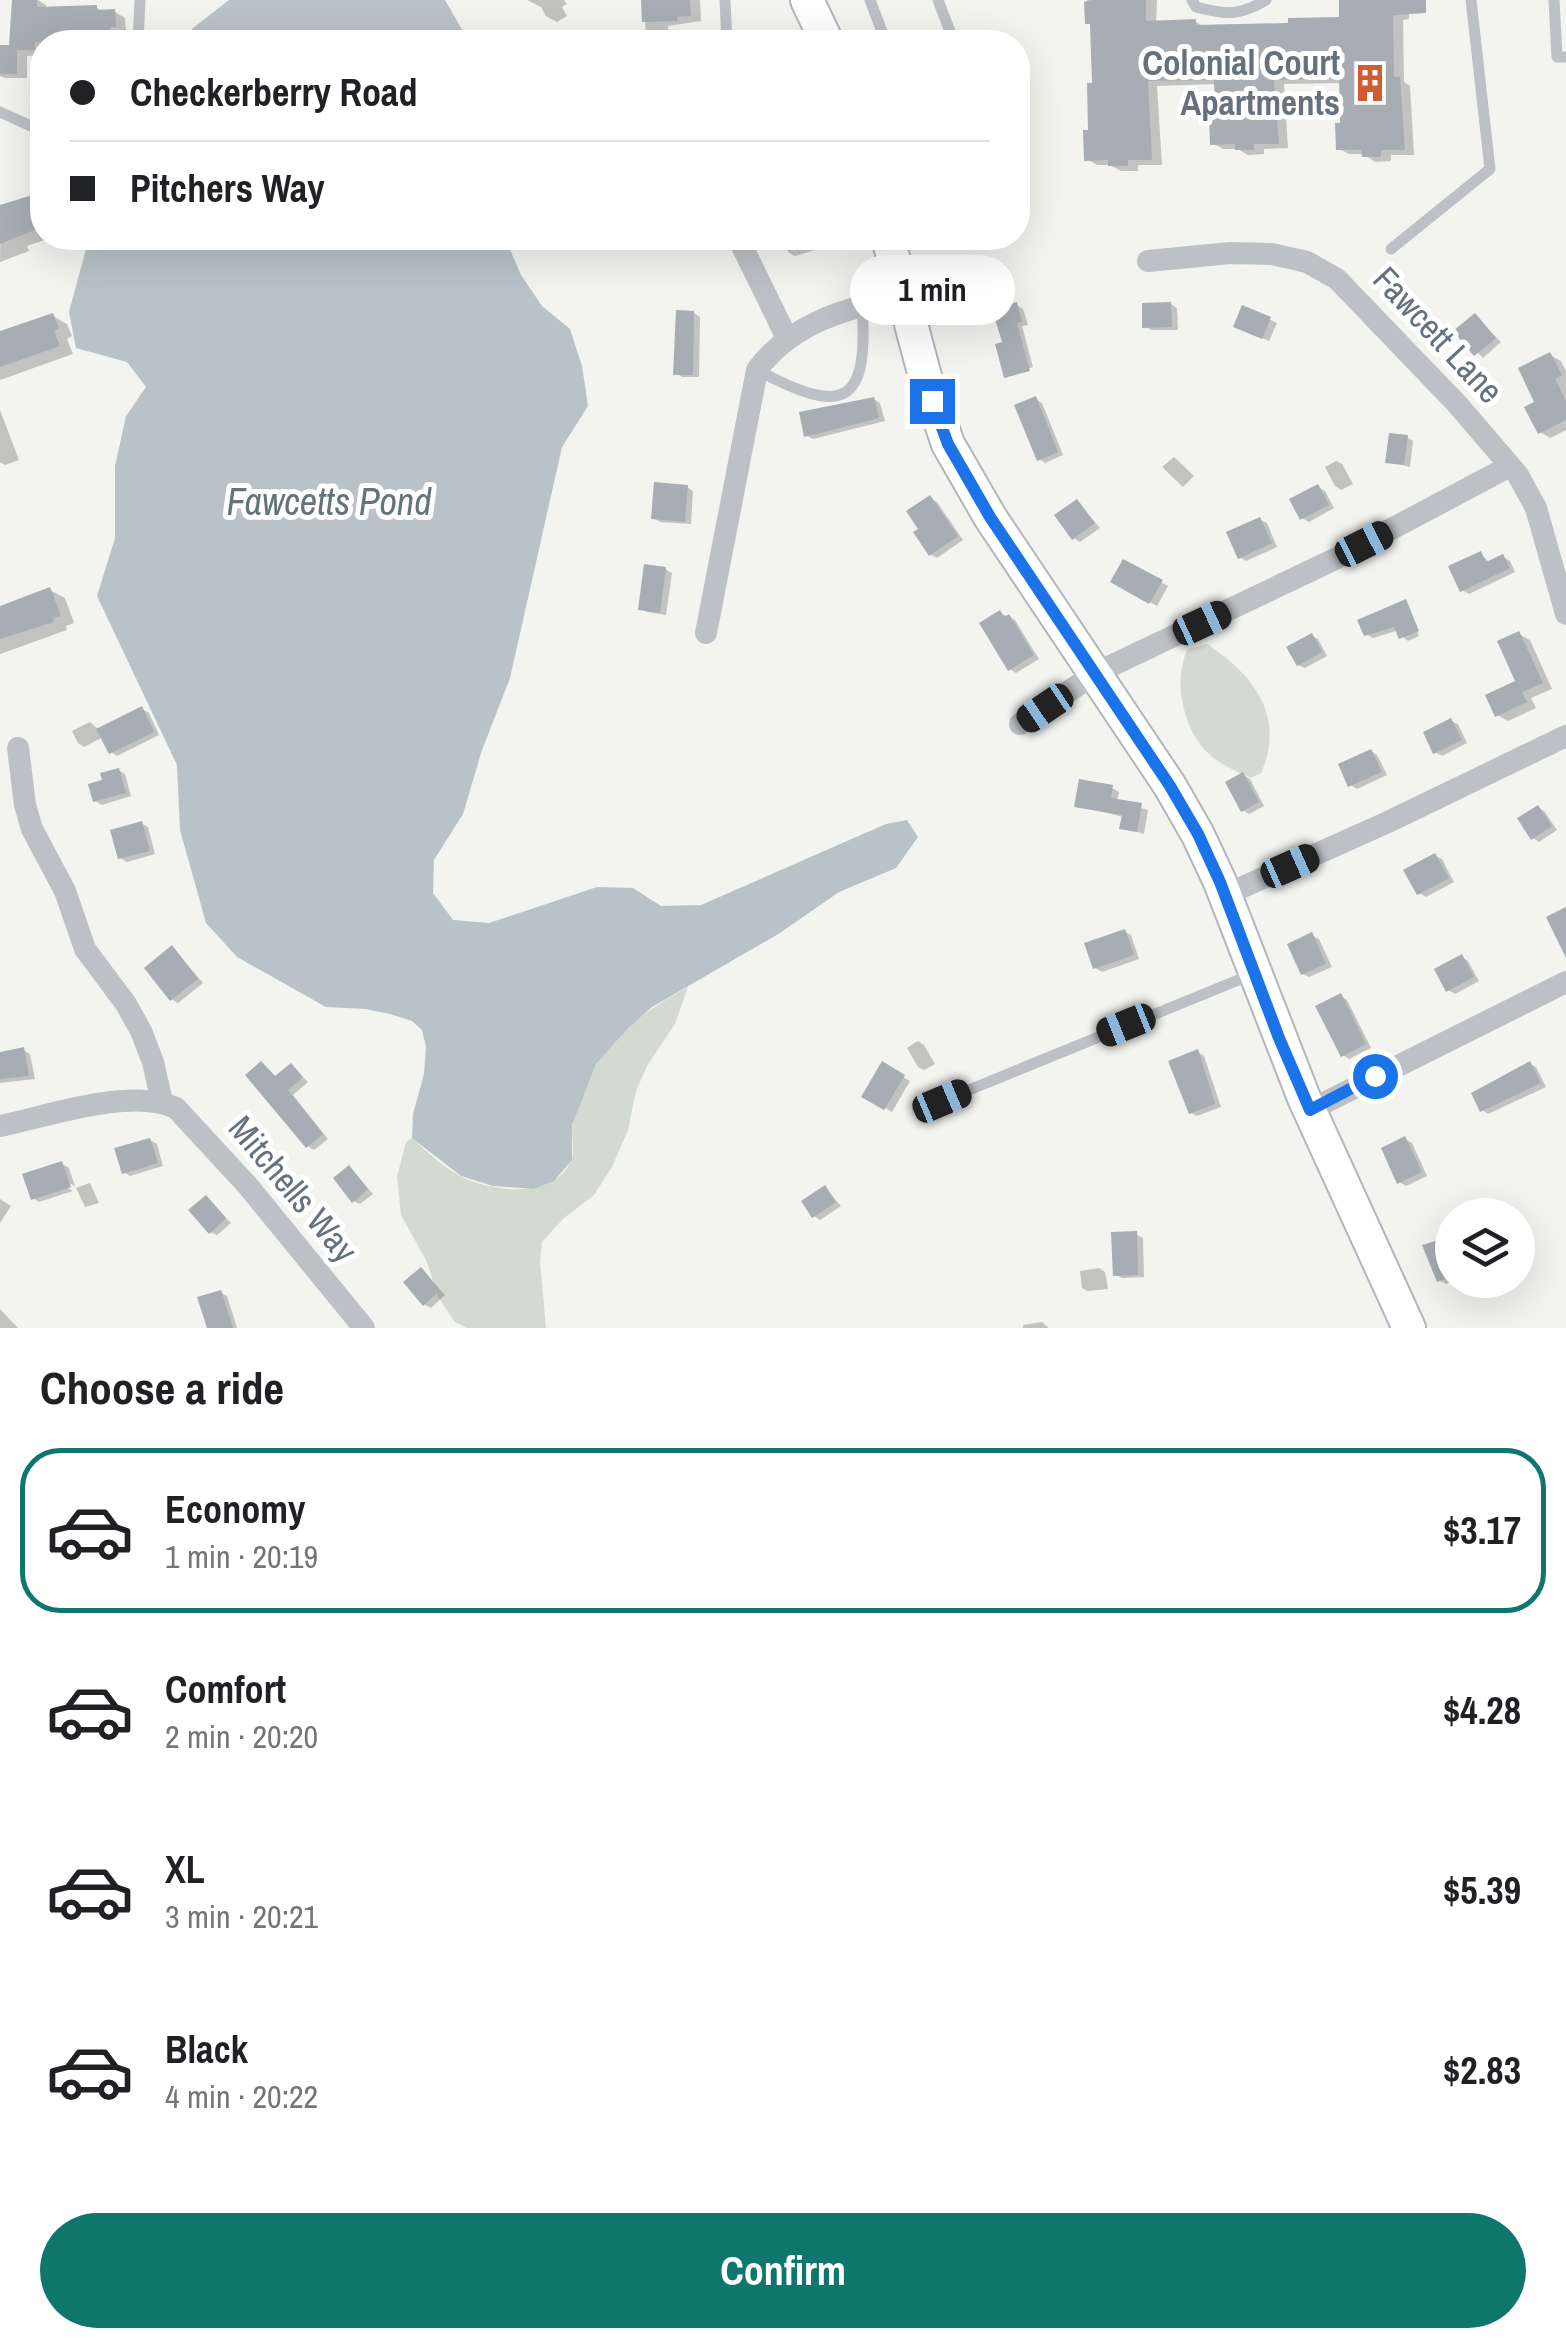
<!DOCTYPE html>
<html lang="en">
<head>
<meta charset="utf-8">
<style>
  body { margin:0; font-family:"Archivo Narrow",sans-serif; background:#f2f2f2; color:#202124; height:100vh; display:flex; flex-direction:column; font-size:38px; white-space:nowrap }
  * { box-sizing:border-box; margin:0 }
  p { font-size:32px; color:#757577 }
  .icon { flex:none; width:55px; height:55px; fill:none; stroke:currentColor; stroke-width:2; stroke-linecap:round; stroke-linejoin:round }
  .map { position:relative; height:1328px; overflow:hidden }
  .side { display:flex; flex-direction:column; background:#fff; flex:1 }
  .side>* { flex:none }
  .hud { position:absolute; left:30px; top:30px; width:1000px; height:220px; border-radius:40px; box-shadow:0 10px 40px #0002; display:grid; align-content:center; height:220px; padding:0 40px; background:#fff }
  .fabs { position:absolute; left:1435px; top:1198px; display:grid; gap:20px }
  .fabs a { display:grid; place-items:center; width:100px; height:100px; border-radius:50%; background:#fff; box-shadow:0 10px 40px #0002; font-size:50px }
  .end { position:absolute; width:45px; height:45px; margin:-22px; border:12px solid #1a73e8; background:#fff; box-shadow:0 0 0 5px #fff }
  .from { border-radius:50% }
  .bubble { position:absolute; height:70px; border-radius:35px; background:#fff; box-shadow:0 10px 40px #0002; font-size:32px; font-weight:700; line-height:70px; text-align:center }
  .car { position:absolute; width:30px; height:60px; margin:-30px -15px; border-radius:12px; box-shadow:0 0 8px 2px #0007; background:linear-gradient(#222 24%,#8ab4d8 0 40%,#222 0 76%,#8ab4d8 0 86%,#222 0) }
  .hud b { display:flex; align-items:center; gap:35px; height:95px; font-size:38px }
  .hud b+b { border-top:2px solid #e0e0e0 }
  .hud i { width:25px; height:25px; background:#202124 }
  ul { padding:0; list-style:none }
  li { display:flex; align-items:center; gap:30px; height:165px; margin:0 20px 15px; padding:0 20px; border:5px solid transparent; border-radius:40px }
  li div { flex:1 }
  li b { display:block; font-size:38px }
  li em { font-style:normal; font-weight:700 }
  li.on { border-color:#0f766e }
  li>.icon { width:90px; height:90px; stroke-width:1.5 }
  h2 { padding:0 40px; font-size:45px; line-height:120px }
  .primary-button { display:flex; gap:20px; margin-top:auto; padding:20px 40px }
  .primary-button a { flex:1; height:115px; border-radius:60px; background:#0f766e; color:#fff; font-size:40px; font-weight:700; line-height:115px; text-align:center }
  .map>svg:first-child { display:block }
  .green { fill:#d4dad1 }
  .water { fill:#b9c2c7 }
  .shadow { fill:#0003 }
  .building { fill:#a7adb2 }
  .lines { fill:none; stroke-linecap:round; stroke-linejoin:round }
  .secondary-casing { stroke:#b2b6ba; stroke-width:36 }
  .service { stroke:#bdc0c4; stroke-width:11 }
  .minor { stroke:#bdc0c4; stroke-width:22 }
  .secondary { stroke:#fff; stroke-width:32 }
  .route { stroke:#1a73e8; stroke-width:12 }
  .labels { text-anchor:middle; stroke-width:10; stroke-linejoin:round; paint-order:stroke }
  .poi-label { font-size:35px; font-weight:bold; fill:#65727e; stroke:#fff; text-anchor:end }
  .street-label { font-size:35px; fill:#65727e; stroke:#fff }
  .water-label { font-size:38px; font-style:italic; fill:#61737b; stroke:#fff }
</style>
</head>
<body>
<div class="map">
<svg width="1566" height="1328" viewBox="0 0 1566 1328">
  <rect width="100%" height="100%" fill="#f3f3f0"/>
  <g class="green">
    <path d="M1207 644C1254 675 1286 717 1261 773L1251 778C1235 771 1215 762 1203 748 1182 723 1173 677 1188 649Z"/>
    <path d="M688 987 675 1024 647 1066 636 1091 628 1130 612 1167 594 1195 564 1218 542 1242 540 1262 546 1328H467L455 1322 438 1297 427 1262 401 1215 397 1177 406 1142 412 1138C426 1151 443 1167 460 1176 491 1192 554 1200 571 1161 576 1150 570 1134 573 1123 577 1104 585 1082 595 1066 616 1030 653 1006 688 987Z"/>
  </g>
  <g class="water">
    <path d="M229 0H445L469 42H186L192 29Z"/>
    <path d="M89 238H505L521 275 542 306 570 329 582 366 588 406 562 447 510 678 482 750 463 814 434 860 433 893 453 920 489 923 597 887 633 888 661 906 701 905 886 824 907 820 918 837 896 868 839 892 780 933 652 1007 627 1029 596 1064 572 1125V1160L554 1181 534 1189 493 1186 461 1176 412 1138 413 1114 424 1074 426 1047 422 1030 412 1021 390 1014 366 1009 326 1007 237 957 206 923 180 830 177 765 97 596 115 538V466L126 416 146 387 127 362 76 348 69 312Z"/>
  </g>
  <g class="shadow">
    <path d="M14 0H38L46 5V9L97 8 104 12H115L125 18 126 31H120V38L112 39V42H42V55L27 56V78H5L0 76V47H11Z"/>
    <path d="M527 0H564L567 4 562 7 567 16 557 22 546 16 541 7Z"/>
    <path d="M644 0H700L701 21 668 26V42H646Z"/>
    <path d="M1087 0H1157L1156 23 1196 22 1206 28 1290 26 1342 20 1340 0H1409V19L1403 20 1404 82 1410 86 1414 155H1391V161L1375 162 1364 154H1349L1338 148 1342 125V83L1284 84 1288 148 1264 149V154L1248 155 1238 149H1223L1212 143 1217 116 1216 84 1157 86 1162 165H1138V171H1121L1110 165H1097L1087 159 1094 86 1093 26 1087 22Z"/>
    <path d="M42 194V238H50L27 246 29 251 0 262 1 207Z"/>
    <path d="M652 238H676L678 244 664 248 653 242Z"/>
    <path d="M784 238H829L831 245 795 256 788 252Z"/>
    <path d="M1171 304 1177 308 1178 330H1151L1145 326Z"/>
    <path d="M1017 305 1023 309 1028 325 1022 326 1033 367 1008 374V378L1005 344Z"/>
    <path d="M1244 308 1277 323 1269 341 1243 330Z"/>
    <path d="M694 313 700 317 699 377H682L676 373Z"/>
    <path d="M53 316 67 324 72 336 67 339 73 354 0 380V334Z"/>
    <path d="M1475 316 1501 342 1483 358 1457 332Z"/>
    <path d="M1550 355 1561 361 1566 371V430L1550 438 1540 432 1538 403Z"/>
    <path d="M874 399 880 403 885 421 813 439 806 435Z"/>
    <path d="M1035 399 1042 403 1063 455 1045 463 1039 459Z"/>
    <path d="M0 410 19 460 5 465 0 462Z"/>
    <path d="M1407 437 1413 441 1410 467 1388 461Z"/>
    <path d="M1174 457 1194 476 1183 487 1162 467Z"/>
    <path d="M1336 461 1342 464 1353 484 1341 490 1335 486 1325 467Z"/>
    <path d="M687 487 693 491 691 524 660 522 654 518Z"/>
    <path d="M1318 487 1325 491 1334 508 1309 522 1302 518Z"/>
    <path d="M930 498 937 502 963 540 937 558 930 554Z"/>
    <path d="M1077 502 1100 528 1080 542 1074 538Z"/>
    <path d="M1260 520 1267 523 1277 547 1246 561 1240 557Z"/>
    <path d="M1481 554 1490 563 1503 557 1510 561 1515 572 1469 594 1462 590Z"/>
    <path d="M1124 562 1168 586 1157 606 1113 581Z"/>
    <path d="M665 569 672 573 666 615 647 612 641 608Z"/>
    <path d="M50 590 65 598 74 623 66 626 67 630 0 654V607Z"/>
    <path d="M1406 602 1419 636 1408 641 1396 631 1373 638 1366 634Z"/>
    <path d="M1000 613 1015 620 1039 659 1016 673 1010 669Z"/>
    <path d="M1519 634 1530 640 1552 689 1531 698 1536 708 1508 721 1497 715 1518 682Z"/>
    <path d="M1312 636 1318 639 1327 656 1305 668 1298 665Z"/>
    <path d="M142 709 149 713 159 735 117 756 111 752 103 737 84 747 78 743 72 731 90 722 99 730Z"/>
    <path d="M1451 721 1458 724 1467 743 1442 756 1435 752Z"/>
    <path d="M1371 751 1377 755 1387 775 1357 789 1350 785Z"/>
    <path d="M118 770 125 774 131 796 102 805 95 801 105 781Z"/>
    <path d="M1243 775 1250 779 1264 806 1249 814 1243 810Z"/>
    <path d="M1112 788 1119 792 1117 801 1148 810 1144 834 1122 827 1124 817 1077 806Z"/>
    <path d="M1538 808 1544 811 1557 830 1539 842 1533 838Z"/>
    <path d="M141 823 148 827 155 854 127 862 120 858Z"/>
    <path d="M1435 856 1442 859 1454 882 1426 897 1419 893Z"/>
    <path d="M1125 932 1131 935 1139 959 1102 972 1095 968Z"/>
    <path d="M1312 935 1319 939 1332 967 1309 977 1303 974Z"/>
    <path d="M173 948 203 983 178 1003 171 999Z"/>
    <path d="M1462 957 1468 961 1479 981 1455 994 1448 990Z"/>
    <path d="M1341 996 1347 1000 1371 1048 1349 1059 1343 1055Z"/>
    <path d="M918 1041 924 1045 935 1064 924 1070 918 1067 907 1048Z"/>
    <path d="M23 1050 30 1054 35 1079 0 1083V1055Z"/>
    <path d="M1198 1052 1204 1056 1221 1107 1197 1116 1191 1113Z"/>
    <path d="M262 1064 277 1078 291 1066 308 1082 293 1095 328 1139 314 1150 307 1146Z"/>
    <path d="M1530 1064 1536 1067 1546 1087 1488 1114 1482 1110Z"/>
    <path d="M883 1065 910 1081 892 1112 865 1096Z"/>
    <path d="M1405 1139 1412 1143 1427 1176 1406 1186 1399 1182Z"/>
    <path d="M150 1140 157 1144 163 1166 130 1176 124 1172Z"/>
    <path d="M62 1164 69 1168 75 1186 61 1179 59 1183 73 1191 39 1202 33 1198Z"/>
    <path d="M350 1168 373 1194 360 1204 353 1201Z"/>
    <path d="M90 1183 99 1203 85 1207 76 1188Z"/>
    <path d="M825 1188 841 1206 820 1220 814 1216Z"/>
    <path d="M206 1198 231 1223 217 1235 210 1232Z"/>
    <path d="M0 1199 11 1206 0 1223Z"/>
    <path d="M1136 1234 1143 1238 1144 1277 1122 1278 1115 1274Z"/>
    <path d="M1450 1240 1452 1241V1280H1455L1446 1284 1439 1280Z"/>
    <path d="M1099 1268 1105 1272 1108 1289 1088 1291 1082 1288 1080 1271Z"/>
    <path d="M422 1270 445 1295 431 1308 424 1304Z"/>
    <path d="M220 1292 227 1296 237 1328H210Z"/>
    <path d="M0 1309 18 1328H0Z"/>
    <path d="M1042 1322 1049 1328H1023V1325Z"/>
  </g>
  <g class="building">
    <path d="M12 0H37V7L97 5V10L115 9 116 27H110V34H102V42H35V50H17V74H0V45H9Z"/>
    <path d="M641 0H690L691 16 677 17V21L642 22Z"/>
    <path d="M1092 0H1146V21L1196 19V25L1288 23V18L1339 17V0H1426V13L1393 15 1394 77H1400L1405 150H1381V157H1362L1361 150H1336L1335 123H1340L1339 78 1274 80 1279 144H1254V150H1235V144L1210 145 1209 114H1215L1214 80 1148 81 1152 160H1128V166H1108V160L1084 161 1083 130H1088L1087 83H1092L1090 24H1085L1084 2Z"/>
    <path d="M42 192V227L0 244V205Z"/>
    <path d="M1017 302 1022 322 1017 323 1030 371 1004 378 995 344 1002 342 992 309Z"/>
    <path d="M1171 302 1172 327 1142 328V303Z"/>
    <path d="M1242 305 1271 317 1262 339 1233 327Z"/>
    <path d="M676 310 694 311 693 375H673Z"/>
    <path d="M53 313 59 328 54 331 60 346 0 367V331Z"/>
    <path d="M1475 313 1496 338 1474 356 1453 331Z"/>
    <path d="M1550 352 1562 375 1555 379 1566 401V420L1538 434 1524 407 1534 402 1518 368Z"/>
    <path d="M1036 396 1058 452 1037 461 1014 405Z"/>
    <path d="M874 397 879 418 804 437 799 412Z"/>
    <path d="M1389 433 1408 435 1404 465 1385 463Z"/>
    <path d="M654 482 688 485 685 522 651 519Z"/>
    <path d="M1318 484 1329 505 1300 520 1289 499Z"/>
    <path d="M930 495 958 536 929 556 913 532 918 529 906 511Z"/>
    <path d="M1077 499 1095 523 1072 540 1054 515Z"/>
    <path d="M1260 517 1272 543 1238 559 1226 532Z"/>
    <path d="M1481 551 1486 562 1503 554 1510 568 1460 592 1448 566Z"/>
    <path d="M1123 559 1163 580 1149 604 1110 582Z"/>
    <path d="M644 564 666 567 660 613 638 610Z"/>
    <path d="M50 587 61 616 53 618 54 622 0 639V606Z"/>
    <path d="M1406 599 1419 631 1399 639 1394 627 1364 636 1357 620Z"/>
    <path d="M1000 610 1004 617 1009 614 1034 655 1008 671 979 623Z"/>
    <path d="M1519 631 1543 683 1522 692 1527 702 1495 717 1485 695 1515 681 1497 641Z"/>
    <path d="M1312 633 1322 652 1297 666 1286 647Z"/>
    <path d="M142 706 154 732 109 754 96 729Z"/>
    <path d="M1451 718 1462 740 1433 754 1423 732Z"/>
    <path d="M1371 749 1382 772 1348 787 1338 764Z"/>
    <path d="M119 768 126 793 93 802 88 784 102 780 100 773Z"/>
    <path d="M1243 772 1259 802 1241 812 1225 782Z"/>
    <path d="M1079 779 1113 785 1111 798 1142 803 1137 832 1119 829 1122 815 1074 807Z"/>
    <path d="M1538 805 1552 826 1531 840 1517 818Z"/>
    <path d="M142 821 150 851 118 859 110 830Z"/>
    <path d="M1435 853 1449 878 1417 895 1403 870Z"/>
    <path d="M1566 907V958L1546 917Z"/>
    <path d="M1125 929 1134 955 1093 969 1084 943Z"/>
    <path d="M1312 932 1326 964 1301 975 1287 944Z"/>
    <path d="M172 945 198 979 170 1001 144 968Z"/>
    <path d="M1462 954 1474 977 1446 992 1434 969Z"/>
    <path d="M1341 993 1366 1044 1341 1057 1315 1006Z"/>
    <path d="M24 1047 29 1076 0 1079V1052Z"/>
    <path d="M1198 1049 1215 1104 1189 1114 1168 1061Z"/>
    <path d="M261 1061 275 1076 291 1063 303 1077 288 1090 323 1134 306 1148 245 1075Z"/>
    <path d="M882 1061 905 1075 884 1110 861 1097Z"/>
    <path d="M1530 1061 1541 1083 1480 1112 1471 1093Z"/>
    <path d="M1405 1136 1422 1172 1397 1184 1381 1148Z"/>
    <path d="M150 1138 158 1163 122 1174 114 1148Z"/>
    <path d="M62 1161 71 1187 31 1200 22 1174Z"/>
    <path d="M349 1165 368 1189 352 1203 333 1178Z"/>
    <path d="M825 1185 836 1202 812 1218 801 1201Z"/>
    <path d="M206 1195 226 1218 209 1234 188 1210Z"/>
    <path d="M1137 1231 1138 1275 1113 1276 1111 1232Z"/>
    <path d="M1452 1236V1276L1437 1282 1422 1245Z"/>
    <path d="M421 1267 440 1290 423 1306 403 1282Z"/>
    <path d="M221 1290 233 1328H207L197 1297Z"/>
  </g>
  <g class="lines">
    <g class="secondary-casing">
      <g id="secondary">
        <path d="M807 0 827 42"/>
        <path d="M888 238 926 380 948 444 990 517 1170 786 1198 835 1220 882 1304 1098 1409 1328"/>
      </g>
    </g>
    <g class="service">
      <path d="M725 0 727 42"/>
      <path d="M870 0 886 42"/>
      <path d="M938 0 954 42"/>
      <path d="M1192 0 1196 7C1226 15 1239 16 1266 0"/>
      <path d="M1554 0 1557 57H1566"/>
      <path d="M138 42 140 0"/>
      <path d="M0 112 33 127H42"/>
      <path d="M1391 249 1490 169 1471 0"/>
      <path d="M757 370C845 417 869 405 862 304"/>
      <path d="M942 1101 1253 974"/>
    </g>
    <g class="minor">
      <path d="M738 238 787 338"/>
      <path d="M1148 261 1230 253 1272 254 1307 262 1337 279 1458 405 1518 475 1536 508 1566 614"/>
      <path d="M706 633 757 370C792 322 848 308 903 296"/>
      <path d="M1020 724 1096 673 1333 560 1510 466"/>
      <path d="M18 748 25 805 32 829 65 891 85 949 126 1004 141 1031 153 1062 162 1102"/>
      <path d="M1225 895 1388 822 1566 736"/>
      <path d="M1310 1110 1566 982"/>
      <path d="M0 1126C49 1116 130 1087 176 1108L248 1186 364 1328"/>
    </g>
    <use href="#secondary" class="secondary"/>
  </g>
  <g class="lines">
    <path class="route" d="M932 401 948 444 990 517 1170 786 1198 834 1220 882 1279 1038 1310 1110 1375 1076"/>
  </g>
  <defs>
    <g id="building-bare" transform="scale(3)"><path d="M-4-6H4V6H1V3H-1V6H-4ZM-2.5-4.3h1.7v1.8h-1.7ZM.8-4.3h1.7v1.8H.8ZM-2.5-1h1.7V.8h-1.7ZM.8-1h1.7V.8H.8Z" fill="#d25c31" stroke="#fff" stroke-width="2.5" paint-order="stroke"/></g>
  </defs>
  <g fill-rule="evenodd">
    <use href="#building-bare" x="1370" y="83"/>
  </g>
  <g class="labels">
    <g class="poi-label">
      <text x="1340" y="75">Colonial Court<tspan x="1340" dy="40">Apartments</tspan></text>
    </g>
    <g class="street-label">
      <text transform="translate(1438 335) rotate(47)" y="12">Fawcett Lane</text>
      <text transform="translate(293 1189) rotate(50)" y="12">Mitchells Way</text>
    </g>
    <g class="water-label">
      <text x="329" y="515">Fawcetts Pond</text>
    </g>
  </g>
</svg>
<div class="fabs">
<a><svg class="icon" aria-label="layers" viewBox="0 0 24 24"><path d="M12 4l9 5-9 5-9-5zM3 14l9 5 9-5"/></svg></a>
</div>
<i class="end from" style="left:1375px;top:1076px"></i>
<i class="end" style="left:932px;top:401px"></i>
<div class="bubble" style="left:850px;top:255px;width:165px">1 min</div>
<i class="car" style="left:1364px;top:544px;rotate:63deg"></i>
<i class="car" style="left:1202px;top:623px;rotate:65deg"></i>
<i class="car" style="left:1045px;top:708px;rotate:236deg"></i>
<i class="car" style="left:1290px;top:866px;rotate:66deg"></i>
<i class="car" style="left:1126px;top:1025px;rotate:248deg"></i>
<i class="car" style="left:942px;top:1101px;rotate:67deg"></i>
<div class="hud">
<b><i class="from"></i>Checkerberry Road</b>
<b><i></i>Pitchers Way</b>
</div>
</div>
<section class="side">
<h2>Choose a ride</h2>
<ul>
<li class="on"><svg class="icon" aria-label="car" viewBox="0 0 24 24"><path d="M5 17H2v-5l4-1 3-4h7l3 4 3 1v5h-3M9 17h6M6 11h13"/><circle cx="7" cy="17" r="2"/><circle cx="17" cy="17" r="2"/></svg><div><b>Economy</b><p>1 min · 20:19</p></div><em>$3.17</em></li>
<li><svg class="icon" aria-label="car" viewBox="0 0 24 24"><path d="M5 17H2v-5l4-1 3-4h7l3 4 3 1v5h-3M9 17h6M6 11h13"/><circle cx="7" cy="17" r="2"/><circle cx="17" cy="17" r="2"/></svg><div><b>Comfort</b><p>2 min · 20:20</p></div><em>$4.28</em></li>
<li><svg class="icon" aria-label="car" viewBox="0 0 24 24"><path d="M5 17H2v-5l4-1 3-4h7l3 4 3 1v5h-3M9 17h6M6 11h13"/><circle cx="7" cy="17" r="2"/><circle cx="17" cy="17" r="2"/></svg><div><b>XL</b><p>3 min · 20:21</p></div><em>$5.39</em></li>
<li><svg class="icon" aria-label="car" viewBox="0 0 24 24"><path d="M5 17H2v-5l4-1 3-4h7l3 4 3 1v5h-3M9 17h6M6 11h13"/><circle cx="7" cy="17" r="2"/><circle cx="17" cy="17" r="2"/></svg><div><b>Black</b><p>4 min · 20:22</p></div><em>$2.83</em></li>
</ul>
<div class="primary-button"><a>Confirm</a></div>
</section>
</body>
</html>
